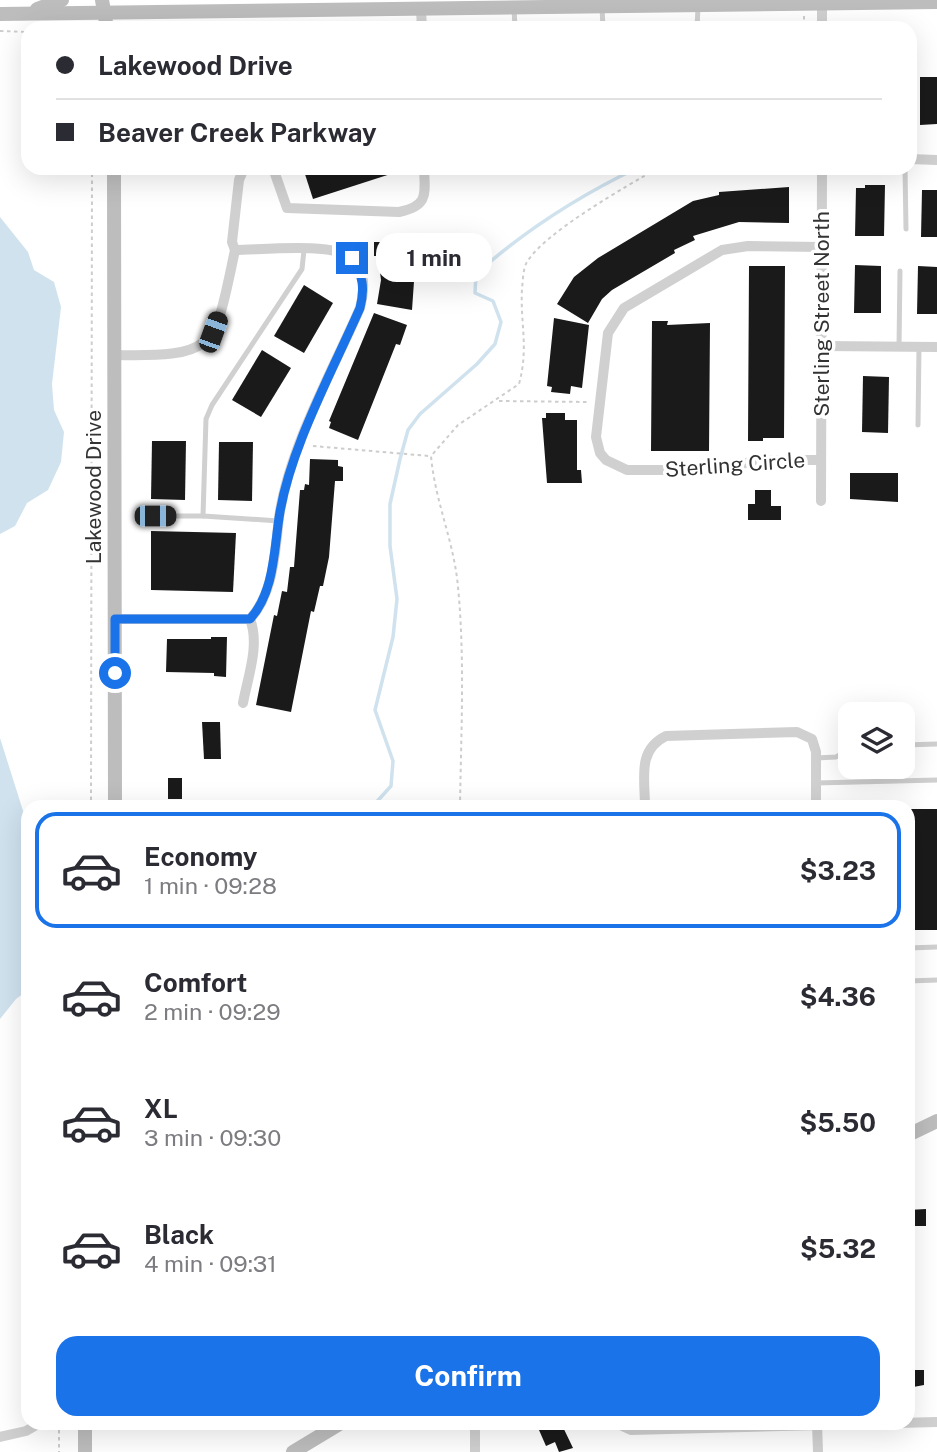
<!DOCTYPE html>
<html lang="en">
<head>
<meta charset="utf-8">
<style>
  body { margin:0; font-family:"Public Sans",sans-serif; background:#f7f7f7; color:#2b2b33; height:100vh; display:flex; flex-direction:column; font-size:26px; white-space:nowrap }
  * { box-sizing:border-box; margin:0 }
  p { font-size:23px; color:#7c7c81 }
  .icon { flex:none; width:38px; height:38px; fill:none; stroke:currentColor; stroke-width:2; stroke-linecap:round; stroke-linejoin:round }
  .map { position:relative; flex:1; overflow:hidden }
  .side { position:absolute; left:21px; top:800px; width:894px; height:630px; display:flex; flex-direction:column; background:#fff; border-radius:21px; box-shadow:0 7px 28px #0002 }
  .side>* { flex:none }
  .top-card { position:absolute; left:21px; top:21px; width:896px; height:154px; border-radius:21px; box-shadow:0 7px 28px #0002; display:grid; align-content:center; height:154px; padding:0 35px; background:#fff }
  .fabs { position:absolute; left:838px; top:702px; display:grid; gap:14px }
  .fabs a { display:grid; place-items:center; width:77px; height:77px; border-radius:14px; background:#fff; box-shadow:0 7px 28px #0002; font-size:35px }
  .end { position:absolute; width:32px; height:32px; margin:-16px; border:9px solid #1a73e8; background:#fff; box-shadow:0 0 0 4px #fff }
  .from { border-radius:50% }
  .bubble { position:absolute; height:49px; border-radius:21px; background:#fff; box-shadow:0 7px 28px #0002; font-size:23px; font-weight:700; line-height:49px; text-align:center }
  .car { position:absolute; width:21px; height:42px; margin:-21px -10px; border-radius:9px; box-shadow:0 0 5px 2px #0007; background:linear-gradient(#222 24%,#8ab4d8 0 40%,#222 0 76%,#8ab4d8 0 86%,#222 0) }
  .top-card b { display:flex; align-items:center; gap:24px; height:66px; font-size:26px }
  .top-card b+b { border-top:2px solid #e1e1e2 }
  .top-card i { width:18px; height:18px; background:#2b2b33 }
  ul { padding:12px 0 0; list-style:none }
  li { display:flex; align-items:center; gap:21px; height:116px; margin:0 14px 10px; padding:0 21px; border:4px solid transparent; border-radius:21px }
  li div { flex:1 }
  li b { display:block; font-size:26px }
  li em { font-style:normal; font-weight:700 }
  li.selected { border-color:#1a73e8 }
  li>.icon { width:63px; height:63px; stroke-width:1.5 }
  .cta { display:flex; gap:14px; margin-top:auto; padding:14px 35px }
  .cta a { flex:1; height:80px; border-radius:21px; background:#1a73e8; color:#fff; font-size:28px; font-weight:700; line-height:80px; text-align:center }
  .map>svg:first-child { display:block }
  .water { fill:#cfe2ee }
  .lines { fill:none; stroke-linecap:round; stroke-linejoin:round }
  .stream { stroke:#cfe2ee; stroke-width:3.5 }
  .building { fill:#1a1a1a }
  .path { stroke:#cdcdcd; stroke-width:2; stroke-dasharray:3.5 3.5; stroke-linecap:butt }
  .lane { stroke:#d0d0d0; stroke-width:5 }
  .street { stroke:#d0d0d0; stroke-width:10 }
  .secondary { stroke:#bdbdbd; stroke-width:14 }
  .route { stroke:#1a73e8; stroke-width:9 }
  .labels { text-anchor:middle; stroke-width:7; stroke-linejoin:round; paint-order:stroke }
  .street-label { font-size:21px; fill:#333; stroke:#fff }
</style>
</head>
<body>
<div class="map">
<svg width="937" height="1452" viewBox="0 0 937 1452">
  <rect width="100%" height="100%" fill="#fff"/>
  <g class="water">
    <path d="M0 217 28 252 34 270 54 282 61 307 52 384 54 410 64 432 61 462 48 490 27 503 15 526 0 534Z"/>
    <path d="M0 738 25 817 28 838V990L16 999 0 1019Z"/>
  </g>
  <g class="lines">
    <path class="stream" d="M372 807 391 786 393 761 375 710 393 637 397 599 390 546V504L400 459 408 430 420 414 477 364 495 344 501 322 493 301 475 293 476 274C524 231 579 196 637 168"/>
  </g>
  <g class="building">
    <path d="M920 77H937V124L920 125Z"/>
    <path d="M303 168H403V170L313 199Z"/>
    <path d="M865 185H885L884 236H855L856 188H865Z"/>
    <path d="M789 187V223L739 222 693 236 695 240 674 250 675 253 612 290 602 299 588 323 557 304 574 277 598 258 693 201 719 195V192Z"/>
    <path d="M922 190H937V237H921Z"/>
    <path d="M374 242H409V267H415L412 310 377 304 381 280 378 256H374Z"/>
    <path d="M855 265 881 266V313H854Z"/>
    <path d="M749 266H785L784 438H763V441H748Z"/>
    <path d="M918 266 937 267V314H917Z"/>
    <path d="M304 285 333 303 304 353 274 336Z"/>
    <path d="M374 313 407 325 400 345 396 344 358 440 329 428 331 422 329 421Z"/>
    <path d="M554 318 589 325 582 388 571 386 570 394 551 392 552 387 547 386Z"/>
    <path d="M652 321H668L667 325 710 323 709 451H651Z"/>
    <path d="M262 350 291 368 261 417 232 400Z"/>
    <path d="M863 376 889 377 888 433 862 432Z"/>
    <path d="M546 413H565V420H577V470H581L582 483H547L542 418H546Z"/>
    <path d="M152 441H186L185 500 151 499Z"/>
    <path d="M219 442H253L252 501 218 500Z"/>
    <path d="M310 459 338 460V466L343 467V481H335L329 557 323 586H320L314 612 311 611 291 712 256 705 274 615 277 616 282 591 287 592 290 567H294L300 490H304L305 484 309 485Z"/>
    <path d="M850 473H898V502L850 499Z"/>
    <path d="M755 490H771V506H781V520H748V504H755Z"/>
    <path d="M151 531 236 533 233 592 151 590Z"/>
    <path d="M211 637H227L226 677 214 676V673L166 672 167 639H211Z"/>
    <path d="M202 722H220L221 759H204Z"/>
    <rect x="168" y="778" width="14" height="21"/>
    <rect x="908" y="809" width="29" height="121"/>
    <path d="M926 1209V1226H908V1210Z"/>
    <path d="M908 1370H924V1385L908 1388Z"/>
    <path d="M554 1423H561L573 1448 559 1452 555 1442 546 1446 539 1430Z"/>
  </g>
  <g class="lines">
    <g class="path">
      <path d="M804 16V28"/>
      <path d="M0 31 28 32"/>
      <path d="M499 401 588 402"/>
      <path d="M313 446 429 456"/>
      <path d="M91 807 92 168"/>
      <path d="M460 807C461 734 465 659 458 587 454 541 435 502 431 456L458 425 519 384C529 347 520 324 522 288 523 281 523 268 527 262 545 232 627 186 658 168"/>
      <path d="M59 1423V1452"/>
      <path d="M355 1426 360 1423"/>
    </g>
    <g class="lane">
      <path d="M602 7 603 28"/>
      <path d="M514 8 515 28"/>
      <path d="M697 28 698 7"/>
      <path d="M905 168 906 229"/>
      <path d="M899 347 900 271"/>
      <path d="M918 425 919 347"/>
      <path d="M155 516H203"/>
      <path d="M279 521 203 516 206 419 212 405 302 269 304 250"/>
      <path d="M903 745 937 744"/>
      <path d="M816 758 836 757 850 748"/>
      <path d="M816 783 937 780"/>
      <path d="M908 948 937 947"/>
      <path d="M908 981 937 980"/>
    </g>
    <g class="street">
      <path d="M421 10 422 28"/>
      <path d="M822 28V4"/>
      <path d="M910 159 937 160"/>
      <path d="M273 168 287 208 399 212C429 206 425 194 424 168"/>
      <path d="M235 250 232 242 239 180 244 168"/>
      <path d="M822 346 937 347"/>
      <path d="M115 355C219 357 214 348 235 250 260 250 334 242 352 258 367 270 364 292 360 308 332 372 288 450 279 518 275 551 274 593 250 619H115"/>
      <path d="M821 460H758L718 470H627L606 460 600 453 596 437 608 333 624 308 722 250 748 246 822 247"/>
      <path d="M821 501 822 168"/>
      <path d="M243 703C248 676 260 645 250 619"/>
      <path d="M645 807C645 778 637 750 666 736L797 732 812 739 816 752V807"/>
      <path d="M616 1423 631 1430 937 1422"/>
      <path d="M817 1423 818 1452"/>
      <path d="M0 1437 26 1431 40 1423"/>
      <path d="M475 1452V1423"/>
    </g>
    <g class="secondary">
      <path d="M102 0 107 28"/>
      <path d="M37 9 62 0"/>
      <path d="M0 14 937 2"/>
      <path d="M114 168 115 807"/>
      <path d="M908 1135 937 1121"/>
      <path d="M85 1452V1423"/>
      <path d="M293 1452 341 1423"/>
    </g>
  </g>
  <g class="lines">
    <path class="route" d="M115 673V619H250C274 593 274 551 279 518 289 450 332 372 360 308 365 288 363 276 352 258"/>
  </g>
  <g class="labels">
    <g class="street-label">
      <text transform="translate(822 314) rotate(-90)" y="7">Sterling Street North</text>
      <text transform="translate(735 465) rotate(-4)" y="7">Sterling Circle</text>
      <text transform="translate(94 487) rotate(-90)" y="7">Lakewood Drive</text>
    </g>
  </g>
</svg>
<div class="fabs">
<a><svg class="icon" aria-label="layers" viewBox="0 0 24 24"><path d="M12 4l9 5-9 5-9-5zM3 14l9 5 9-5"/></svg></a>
</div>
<i class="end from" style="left:115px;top:673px"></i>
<i class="end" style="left:352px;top:258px"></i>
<div class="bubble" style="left:376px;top:233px;width:116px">1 min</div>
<i class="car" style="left:213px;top:332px;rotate:20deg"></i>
<i class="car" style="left:155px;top:516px;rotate:90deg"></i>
<div class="top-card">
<b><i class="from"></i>Lakewood Drive</b>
<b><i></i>Beaver Creek Parkway</b>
</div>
<section class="side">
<ul>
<li class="selected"><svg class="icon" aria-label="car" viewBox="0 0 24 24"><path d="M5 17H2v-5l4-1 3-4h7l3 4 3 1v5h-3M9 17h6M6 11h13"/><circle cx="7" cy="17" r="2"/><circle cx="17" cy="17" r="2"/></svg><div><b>Economy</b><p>1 min · 09:28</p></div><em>$3.23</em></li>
<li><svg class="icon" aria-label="car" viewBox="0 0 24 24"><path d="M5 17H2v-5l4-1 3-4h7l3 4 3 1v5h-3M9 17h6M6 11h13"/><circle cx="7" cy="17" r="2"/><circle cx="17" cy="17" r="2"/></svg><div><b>Comfort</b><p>2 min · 09:29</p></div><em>$4.36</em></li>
<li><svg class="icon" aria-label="car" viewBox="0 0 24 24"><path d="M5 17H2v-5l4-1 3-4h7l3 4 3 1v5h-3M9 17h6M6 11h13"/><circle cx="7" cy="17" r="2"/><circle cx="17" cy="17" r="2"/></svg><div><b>XL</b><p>3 min · 09:30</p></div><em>$5.50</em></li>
<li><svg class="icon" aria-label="car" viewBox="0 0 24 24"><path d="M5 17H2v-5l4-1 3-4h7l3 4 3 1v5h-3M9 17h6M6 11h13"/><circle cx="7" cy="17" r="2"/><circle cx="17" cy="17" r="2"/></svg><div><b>Black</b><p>4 min · 09:31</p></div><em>$5.32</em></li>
</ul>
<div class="cta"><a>Confirm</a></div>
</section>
</div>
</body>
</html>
